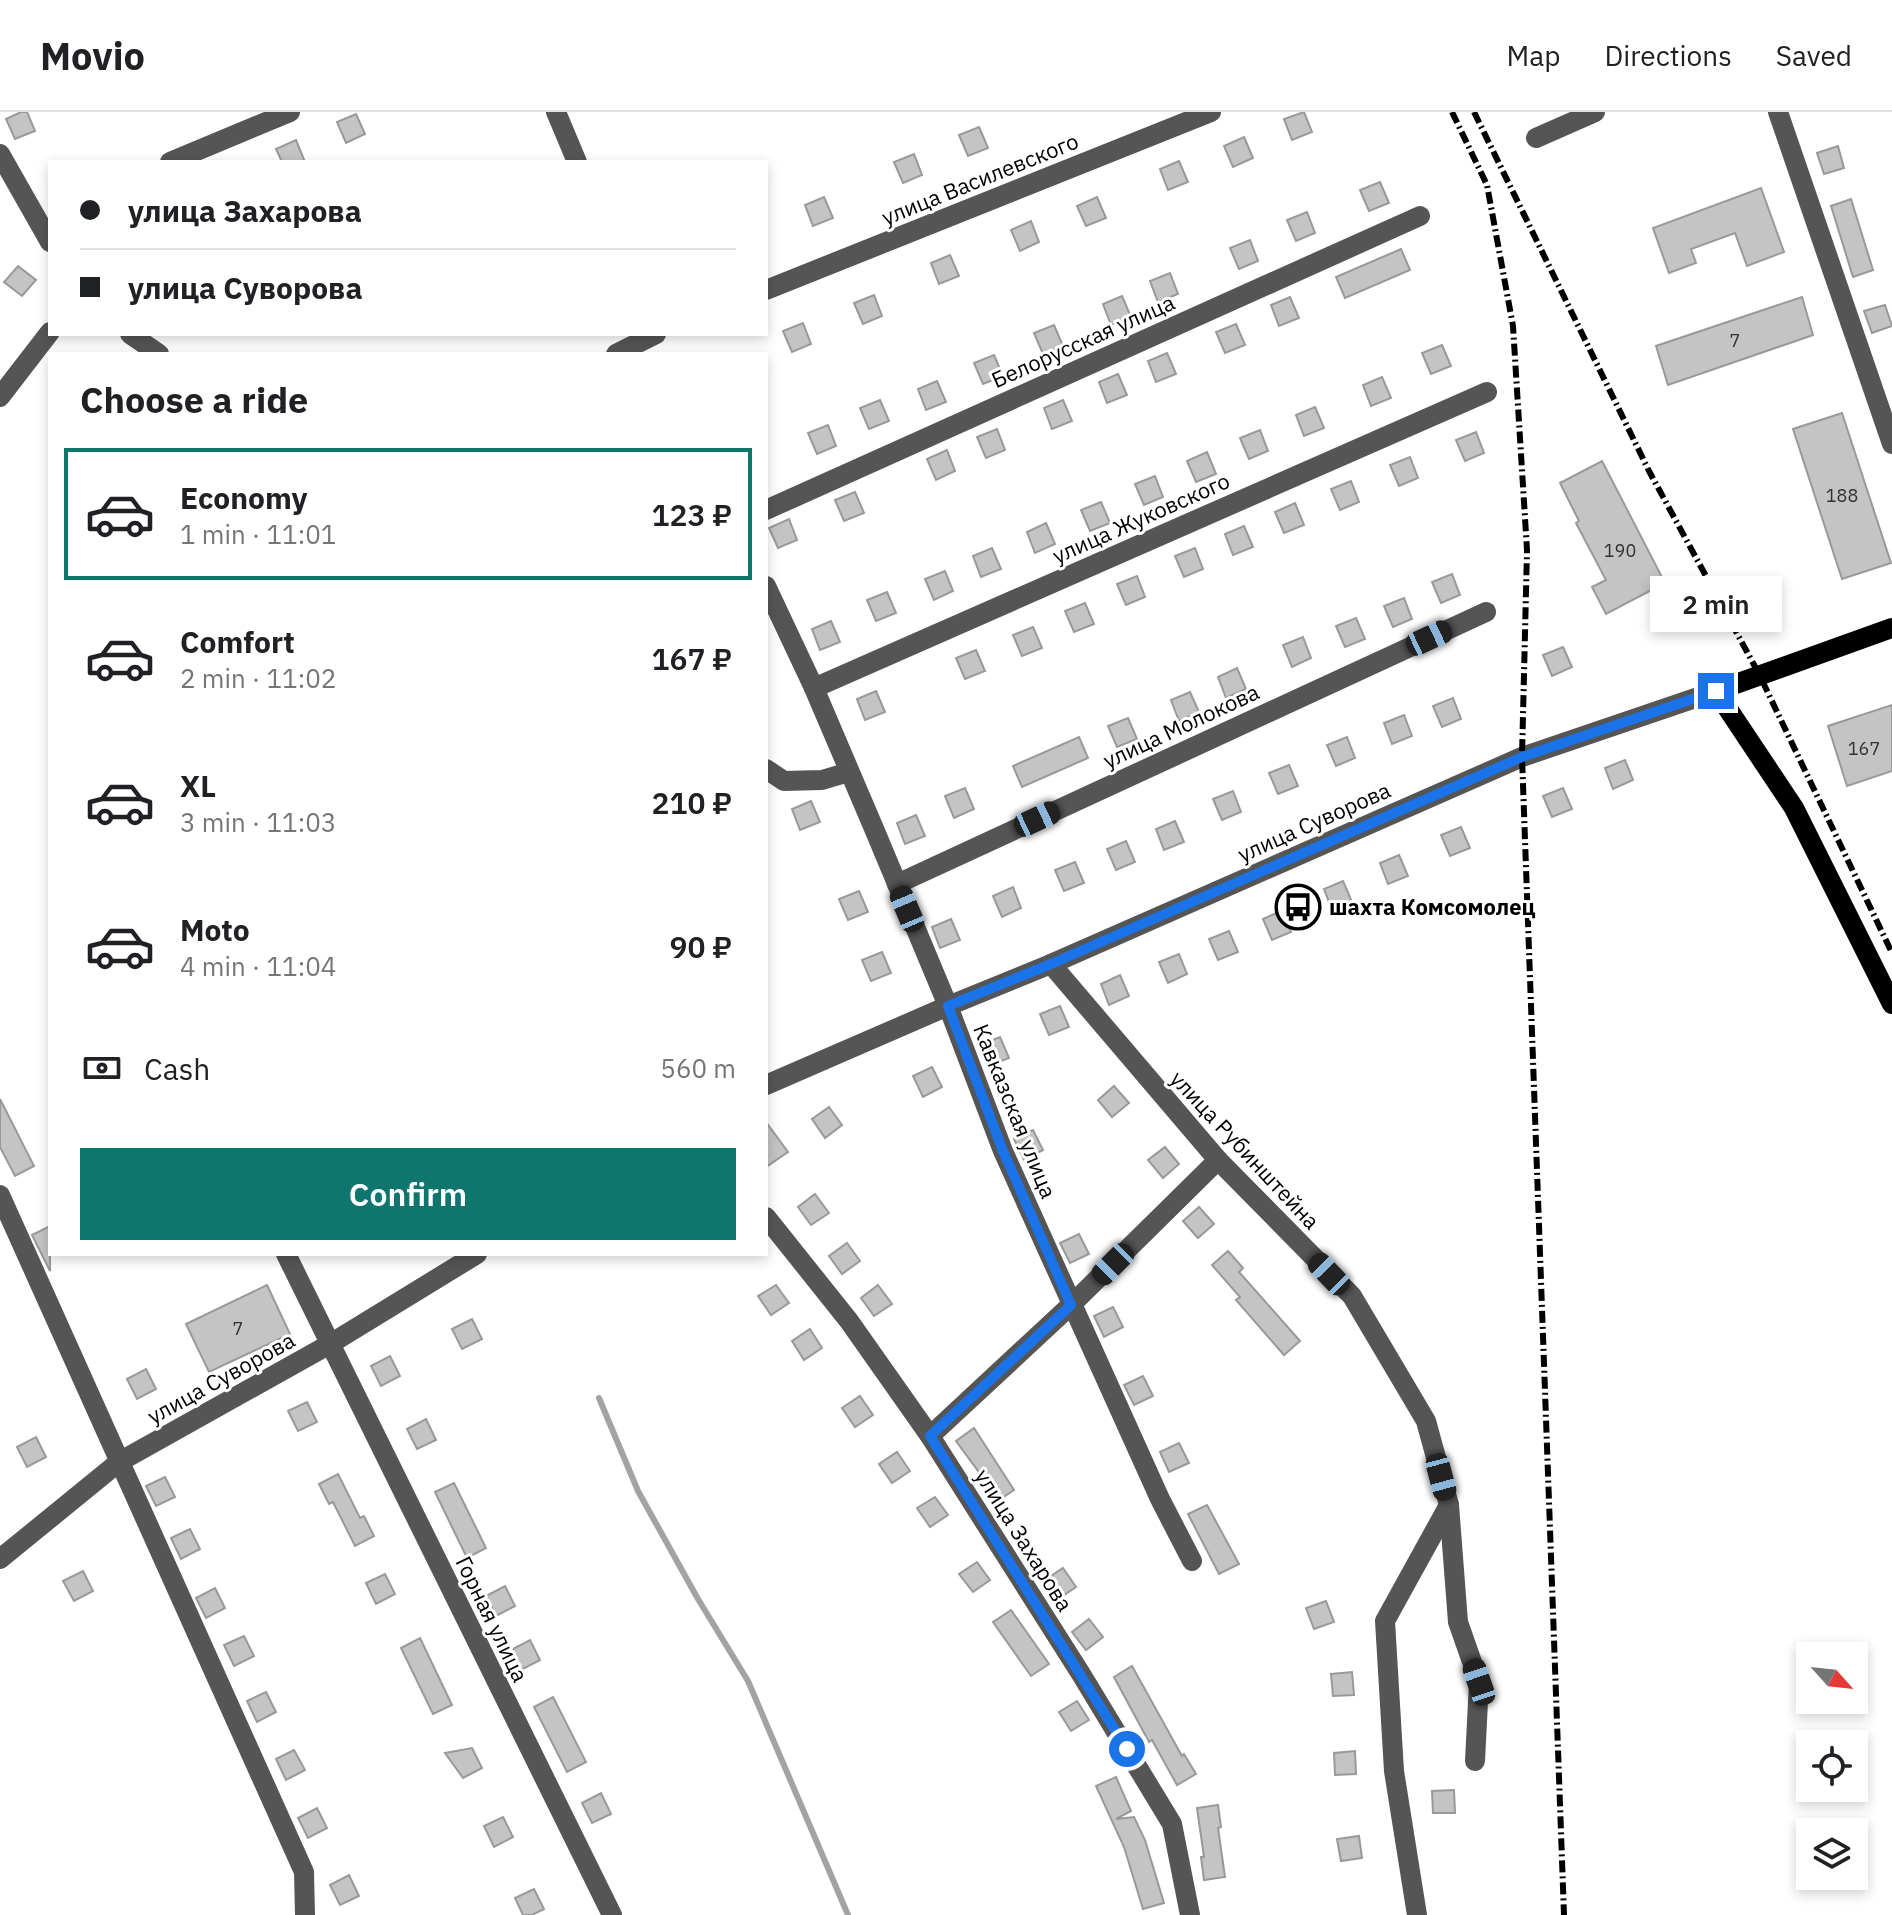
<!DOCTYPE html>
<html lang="en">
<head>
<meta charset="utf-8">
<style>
  body { margin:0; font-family:"IBM Plex Sans",sans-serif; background:#f2f2f2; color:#202124; height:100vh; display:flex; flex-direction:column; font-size:30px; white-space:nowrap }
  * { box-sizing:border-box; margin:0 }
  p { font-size:26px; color:#757577 }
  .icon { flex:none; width:44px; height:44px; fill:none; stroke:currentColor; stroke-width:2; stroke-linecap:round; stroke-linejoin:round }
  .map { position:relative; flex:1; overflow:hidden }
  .side { position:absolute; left:48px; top:240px; width:720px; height:904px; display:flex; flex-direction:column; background:#fff; border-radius:0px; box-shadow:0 4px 12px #0003 }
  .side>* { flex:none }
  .hud { position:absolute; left:48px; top:48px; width:720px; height:176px; border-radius:0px; box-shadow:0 4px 12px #0003; display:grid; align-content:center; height:176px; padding:0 32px; background:#fff }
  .needle { width:52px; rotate:117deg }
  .controls { position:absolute; left:1796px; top:1530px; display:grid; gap:16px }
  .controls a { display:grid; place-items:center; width:72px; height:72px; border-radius:0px; background:#fff; box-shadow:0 4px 12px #0003; font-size:40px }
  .end { position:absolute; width:36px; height:36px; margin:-18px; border:10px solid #1a73e8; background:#fff; box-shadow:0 0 0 4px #fff }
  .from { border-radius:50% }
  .bubble { position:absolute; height:56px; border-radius:0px; background:#fff; box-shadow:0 4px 12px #0003; font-size:26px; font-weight:600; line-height:56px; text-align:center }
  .car { position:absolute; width:24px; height:48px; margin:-24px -12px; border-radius:10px; box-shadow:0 0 6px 2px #0007; background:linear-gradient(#222 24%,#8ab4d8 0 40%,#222 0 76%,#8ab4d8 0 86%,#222 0) }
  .hud b { display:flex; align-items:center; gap:28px; height:76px; font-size:30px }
  .hud b+b { border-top:2px solid #e0e0e0 }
  .hud i { width:20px; height:20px; background:#202124 }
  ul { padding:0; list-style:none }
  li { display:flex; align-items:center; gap:24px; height:132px; margin:0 16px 12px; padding:0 16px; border:4px solid transparent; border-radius:0px }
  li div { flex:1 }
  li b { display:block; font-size:30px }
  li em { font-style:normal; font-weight:600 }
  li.selected { border-color:#0f766e }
  li>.icon { width:72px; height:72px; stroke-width:1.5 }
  h2 { padding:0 32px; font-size:36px; line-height:96px }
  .pay { display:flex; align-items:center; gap:20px; height:88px; padding:0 32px; font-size:30px }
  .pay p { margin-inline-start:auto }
  .action { display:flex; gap:16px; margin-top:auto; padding:16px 32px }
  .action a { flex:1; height:92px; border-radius:0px; background:#0f766e; color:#fff; font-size:32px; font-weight:600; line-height:92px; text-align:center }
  header { display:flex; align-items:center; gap:48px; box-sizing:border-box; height:112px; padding:0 40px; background:#fff; border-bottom:2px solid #e0e0e0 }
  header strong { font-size:38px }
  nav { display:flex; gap:44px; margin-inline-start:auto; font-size:28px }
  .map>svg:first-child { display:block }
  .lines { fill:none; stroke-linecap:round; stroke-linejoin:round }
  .stream { stroke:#a3a3a3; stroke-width:6 }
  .building { fill:#c4c4c4; stroke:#999; stroke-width:2 }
  .minor { stroke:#555; stroke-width:20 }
  .major { stroke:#000; stroke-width:20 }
  .rail { stroke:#000; stroke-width:6; stroke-dasharray:12 4 2 4; stroke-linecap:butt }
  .route { stroke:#1a73e8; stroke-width:10 }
  .labels { text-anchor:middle; stroke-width:6; stroke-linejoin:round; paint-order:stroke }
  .number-label { font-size:18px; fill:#313131 }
  .street-label { font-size:22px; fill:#000; stroke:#fff }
  .poi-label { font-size:22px; font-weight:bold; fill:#000; stroke:#fff; text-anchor:start }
</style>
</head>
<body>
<header>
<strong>Movio</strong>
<nav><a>Map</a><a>Directions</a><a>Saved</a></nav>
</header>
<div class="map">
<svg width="1892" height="1803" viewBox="0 0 1892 1803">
  <rect width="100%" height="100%" fill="#fff"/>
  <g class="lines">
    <path class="stream" d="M599 1286 638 1379 698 1487 748 1569 848 1803"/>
  </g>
  <g class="building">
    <path d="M21 0H27L35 19 15 27 6 7Z"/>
    <path d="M1304 0 1312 20 1292 28 1284 7Z"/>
    <path d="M356 2 365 22 346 31 337 10Z"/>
    <path d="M979 15 988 36 968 44 959 23Z"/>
    <path d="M1244 25 1253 46 1233 55 1224 34Z"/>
    <path d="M296 28 305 50H282L276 37Z"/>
    <path d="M1838 34 1844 56 1824 62 1817 41Z"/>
    <path d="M914 42 922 63 903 71 894 50Z"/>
    <path d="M1179 49 1188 70 1168 78 1160 57Z"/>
    <path d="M1380 70 1389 91 1369 99 1360 78Z"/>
    <path d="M1761 76 1784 140 1747 154 1735 121 1691 137 1696 151 1669 161 1653 116Z"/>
    <path d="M824 85 833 106 813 114 805 93Z"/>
    <path d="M1097 85 1106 106 1086 114 1077 94Z"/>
    <path d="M1851 87 1873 158 1853 165 1831 94Z"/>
    <path d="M1307 100 1315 121 1296 129 1287 108Z"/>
    <path d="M1031 109 1039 130 1020 139 1011 118Z"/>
    <path d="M1250 128 1258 149 1239 157 1230 136Z"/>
    <path d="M1401 137 1410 158 1345 186 1336 165Z"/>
    <path d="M950 143 959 164 939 172 931 151Z"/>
    <path d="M18 154 36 168 22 184 4 170Z"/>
    <path d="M1170 161 1178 182 1158 190 1150 169Z"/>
    <path d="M874 183 882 204 863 212 854 191Z"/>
    <path d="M1122 184 1131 205 1111 213 1103 192Z"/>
    <path d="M1290 185 1299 206 1279 214 1271 193Z"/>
    <path d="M1802 185 1813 223 1668 273 1656 234Z"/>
    <path d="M1885 193 1892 214 1872 221 1864 199Z"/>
    <path d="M803 211 811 232 792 240 783 219Z"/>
    <path d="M1236 212 1245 233 1225 241 1216 220Z"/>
    <path d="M1054 213 1063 234 1043 242 1034 221Z"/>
    <path d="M1442 233 1451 254 1431 262 1422 241Z"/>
    <path d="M1167 241 1176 262 1156 270 1148 249Z"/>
    <path d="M994 243 1003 264 983 272 974 251Z"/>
    <path d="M1118 262 1127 283 1107 291 1099 270Z"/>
    <path d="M1382 265 1391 286 1371 294 1363 273Z"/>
    <path d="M937 269 946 290 926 298 918 277Z"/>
    <path d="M880 288 889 309 869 317 860 296Z"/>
    <path d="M1063 288 1072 309 1052 317 1044 296Z"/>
    <path d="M1315 295 1324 316 1304 324 1296 303Z"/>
    <path d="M1842 301 1891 451 1842 467 1793 317Z"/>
    <path d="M828 313 836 334 817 342 808 321Z"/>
    <path d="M997 317 1005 338 986 346 977 325Z"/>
    <path d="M1260 318 1268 339 1249 347 1240 326Z"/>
    <path d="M1476 320 1484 341 1465 349 1456 328Z"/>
    <path d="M947 338 955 359 936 368 927 347Z"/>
    <path d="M1207 340 1216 362 1196 370 1187 349Z"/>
    <path d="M1410 345 1418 366 1399 374 1390 353Z"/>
    <path d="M1602 349 1665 471 1606 502 1592 475 1606 468 1576 411 1579 409 1560 371Z"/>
    <path d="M1155 364 1163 385 1144 393 1135 372Z"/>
    <path d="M1351 369 1359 390 1340 398 1331 377Z"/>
    <path d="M855 380 864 401 844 409 835 388Z"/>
    <path d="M1101 390 1110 411 1090 419 1081 398Z"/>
    <path d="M1295 391 1304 413 1284 421 1275 400Z"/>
    <path d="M789 407 797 428 778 436 769 416Z"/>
    <path d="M1046 411 1055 432 1035 441 1027 420Z"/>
    <path d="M1244 414 1253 435 1233 443 1225 422Z"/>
    <path d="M992 436 1001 457 981 465 973 444Z"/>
    <path d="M1195 436 1203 457 1184 465 1175 444Z"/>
    <path d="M945 459 953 479 934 488 925 467Z"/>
    <path d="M1452 462 1460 483 1441 491 1432 470Z"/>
    <path d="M1137 464 1145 485 1126 493 1117 472Z"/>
    <path d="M887 480 896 501 876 509 867 488Z"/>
    <path d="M1404 486 1412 507 1393 515 1384 494Z"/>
    <path d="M1085 491 1094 512 1074 520 1065 499Z"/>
    <path d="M1356 506 1365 527 1345 535 1336 514Z"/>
    <path d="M831 509 840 530 820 538 812 517Z"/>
    <path d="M1033 515 1042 536 1022 544 1013 523Z"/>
    <path d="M1303 525 1311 546 1292 555 1283 533Z"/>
    <path d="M1563 535 1572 555 1552 564 1543 543Z"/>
    <path d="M976 538 985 559 965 567 956 546Z"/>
    <path d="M1237 556 1246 577 1226 586 1218 565Z"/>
    <path d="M876 579 885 600 865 608 857 587Z"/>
    <path d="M1190 580 1199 600 1179 609 1171 588Z"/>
    <path d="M1453 586 1461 607 1442 615 1433 594Z"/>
    <path d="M1892 593V659L1847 674 1828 614Z"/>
    <path d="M1404 603 1412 624 1392 632 1384 611Z"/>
    <path d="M1128 606 1137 627 1117 635 1108 614Z"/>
    <path d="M1079 625 1088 646 1022 675 1013 654Z"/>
    <path d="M1347 625 1355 646 1336 654 1327 633Z"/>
    <path d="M1625 648 1633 668 1613 677 1605 656Z"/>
    <path d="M1289 653 1298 674 1278 682 1269 661Z"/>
    <path d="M965 676 974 697 954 706 945 684Z"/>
    <path d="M1563 676 1572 697 1552 705 1543 684Z"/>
    <path d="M1233 679 1241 700 1222 708 1213 687Z"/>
    <path d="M811 689 820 710 800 718 792 697Z"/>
    <path d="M916 703 925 724 905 732 897 711Z"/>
    <path d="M1175 709 1184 730 1164 738 1156 717Z"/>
    <path d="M1461 715 1470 736 1450 744 1441 723Z"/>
    <path d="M1126 729 1135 750 1116 758 1107 737Z"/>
    <path d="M1399 743 1408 764 1388 772 1380 751Z"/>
    <path d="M1075 750 1084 771 1064 779 1055 758Z"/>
    <path d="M1343 769 1352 790 1332 798 1324 777Z"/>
    <path d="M1013 775 1021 796 1002 805 993 784Z"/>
    <path d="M859 779 868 800 848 808 839 787Z"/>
    <path d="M1283 798 1291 820 1272 828 1263 807Z"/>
    <path d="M951 807 960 828 940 836 932 815Z"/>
    <path d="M1229 819 1238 840 1218 848 1209 827Z"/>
    <path d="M882 840 891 861 871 869 862 848Z"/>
    <path d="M1179 842 1187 862 1168 871 1159 850Z"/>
    <path d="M1120 863 1129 884 1109 893 1101 872Z"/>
    <path d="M1060 894 1069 915 1049 923 1040 902Z"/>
    <path d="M1000 925 1009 946 989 954 980 933Z"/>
    <path d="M932 955 942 975 923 985 913 964Z"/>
    <path d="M1114 974 1129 991 1112 1005 1098 988Z"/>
    <path d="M0 987 34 1054 15 1064 0 1035Z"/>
    <path d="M829 995 842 1013 825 1026 812 1007Z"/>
    <path d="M766 1010 788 1040 766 1055Z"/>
    <path d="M1033 1018 1043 1038 1024 1048 1014 1027Z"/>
    <path d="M1165 1035 1179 1052 1163 1066 1148 1048Z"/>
    <path d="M815 1082 829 1101 811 1113 798 1095Z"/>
    <path d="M1199 1095 1214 1112 1198 1126 1183 1109Z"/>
    <path d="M50 1114V1159L32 1123Z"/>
    <path d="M1079 1122 1089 1142 1070 1151 1060 1131Z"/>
    <path d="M847 1131 860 1149 842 1162 829 1144Z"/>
    <path d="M1228 1139 1243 1156 1239 1160 1300 1229 1284 1243 1236 1188 1240 1185 1212 1153Z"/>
    <path d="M267 1173 290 1222 209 1260 186 1212Z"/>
    <path d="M776 1173 789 1191 771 1203 758 1184Z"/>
    <path d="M878 1173 892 1192 874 1204 861 1186Z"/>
    <path d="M1113 1195 1123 1215 1104 1225 1094 1204Z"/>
    <path d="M472 1207 482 1227 462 1237 452 1217Z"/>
    <path d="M810 1217 822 1236 804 1248 792 1229Z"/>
    <path d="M390 1244 400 1264 381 1274 371 1254Z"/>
    <path d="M146 1257 156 1277 137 1287 127 1267Z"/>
    <path d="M1143 1264 1153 1284 1134 1293 1124 1273Z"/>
    <path d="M860 1284 873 1303 855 1315 842 1296Z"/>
    <path d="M307 1290 317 1310 298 1319 288 1299Z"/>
    <path d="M426 1307 436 1328 417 1337 407 1317Z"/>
    <path d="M974 1316 1014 1378 996 1390 983 1371 986 1370 956 1329Z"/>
    <path d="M36 1325 46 1345 27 1355 17 1335Z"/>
    <path d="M1179 1331 1189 1351 1169 1360 1160 1340Z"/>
    <path d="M897 1340 910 1359 892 1371 879 1352Z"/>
    <path d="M338 1362 360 1406 364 1404 374 1424 355 1434 333 1390 329 1392 319 1372Z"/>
    <path d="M165 1365 175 1385 156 1394 146 1374Z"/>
    <path d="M454 1371 486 1436 467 1446 435 1380Z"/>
    <path d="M935 1385 948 1403 930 1415 917 1396Z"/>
    <path d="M1207 1393 1239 1452 1219 1462 1188 1402Z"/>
    <path d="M190 1417 200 1437 181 1447 171 1426Z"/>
    <path d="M977 1450 990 1468 973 1480 959 1462Z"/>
    <path d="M1063 1456 1076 1475 1058 1487 1045 1468Z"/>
    <path d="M83 1459 93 1479 74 1489 63 1469Z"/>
    <path d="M385 1462 395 1482 376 1492 366 1471Z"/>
    <path d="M505 1474 515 1494 496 1504 486 1484Z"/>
    <path d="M215 1476 225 1496 206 1506 196 1486Z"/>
    <path d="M1326 1489 1334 1510 1314 1517 1306 1496Z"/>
    <path d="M1011 1498 1049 1552 1031 1564 993 1510Z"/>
    <path d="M1089 1507 1103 1525 1086 1538 1072 1520Z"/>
    <path d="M244 1524 254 1544 234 1554 224 1533Z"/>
    <path d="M420 1526 452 1593 433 1602 401 1536Z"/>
    <path d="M530 1528 540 1548 521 1558 511 1538Z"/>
    <path d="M1132 1554 1182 1644 1184 1642 1196 1662 1177 1673 1152 1628 1149 1630 1114 1565Z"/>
    <path d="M1352 1560 1354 1583 1333 1584 1331 1562Z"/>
    <path d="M266 1580 276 1600 257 1610 247 1589Z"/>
    <path d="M553 1585 586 1650 567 1660 534 1595Z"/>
    <path d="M1077 1589 1089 1608 1071 1619 1059 1600Z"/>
    <path d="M472 1636 482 1656 463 1666 445 1641Z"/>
    <path d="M294 1638 305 1658 286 1668 276 1647Z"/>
    <path d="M1355 1639 1356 1662 1335 1663 1334 1641Z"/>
    <path d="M1116 1665 1131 1699 1116 1707 1134 1705 1145 1728 1164 1791 1143 1797 1124 1735 1096 1674Z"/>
    <path d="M1454 1678 1455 1701H1433L1432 1679Z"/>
    <path d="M601 1681 611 1702 592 1711 582 1691Z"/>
    <path d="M1218 1693 1221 1715 1218 1716 1225 1765 1204 1768 1201 1745H1204L1197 1696Z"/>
    <path d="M317 1696 327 1716 308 1726 298 1706Z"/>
    <path d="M503 1705 513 1725 494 1735 484 1714Z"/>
    <path d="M1359 1724 1362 1746 1341 1749 1337 1727Z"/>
    <path d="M349 1763 359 1784 340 1793 330 1773Z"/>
    <path d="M534 1777 544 1797 532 1803H523L515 1786Z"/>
  </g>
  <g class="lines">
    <g class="minor">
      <path d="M556 0 577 50"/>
      <path d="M1778 0 1892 332"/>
      <path d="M1536 26 1595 0"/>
      <path d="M0 42 50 130"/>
      <path d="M170 50 290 0"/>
      <path d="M766 178 1211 0"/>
      <path d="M130 222 159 242"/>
      <path d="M616 242 656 222"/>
      <path d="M0 285 50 220"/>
      <path d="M766 398 1420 104"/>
      <path d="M766 474 814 576 875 719 948 894 1003 1039 1160 1387 1192 1449"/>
      <path d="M814 576 1487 280"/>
      <path d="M766 657 784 669 822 668 849 660"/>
      <path d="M897 772 1486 500"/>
      <path d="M1051 852 1218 1048 1352 1184 1426 1309 1449 1393 1458 1510 1479 1570 1475 1649"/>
      <path d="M766 973 948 894 1051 852 1522 645 1716 579"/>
      <path d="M0 1083 304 1760 305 1803"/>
      <path d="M766 1105 849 1209 930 1324 1081 1562 1172 1712 1190 1803"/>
      <path d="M286 1142 612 1803"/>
      <path d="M930 1324 1071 1193 1218 1048"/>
      <path d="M0 1447 119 1350 330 1232 477 1142"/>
      <path d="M1417 1803 1394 1659 1385 1509 1449 1393"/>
    </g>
    <path class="major" d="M1892 516 1716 579 1794 696 1892 892"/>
    <g class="rail">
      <path d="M1452 0 1487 73 1513 214 1527 438 1522 645 1564 1803"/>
      <path d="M1474 0 1649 359 1759 562 1892 841"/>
    </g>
  </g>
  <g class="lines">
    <path class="route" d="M1127 1637 930 1324 1071 1193 1003 1039 948 894 1051 852 1522 645 1716 579"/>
  </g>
  <defs>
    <g id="bus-ring" transform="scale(2.3)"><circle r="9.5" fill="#fff" stroke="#000" stroke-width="1.5"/><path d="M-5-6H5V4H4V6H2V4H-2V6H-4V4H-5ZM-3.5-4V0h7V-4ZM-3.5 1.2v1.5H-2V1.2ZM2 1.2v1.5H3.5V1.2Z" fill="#000"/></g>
  </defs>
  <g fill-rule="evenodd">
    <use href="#bus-ring" x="1298" y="795"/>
  </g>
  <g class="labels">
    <g class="number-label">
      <text x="1735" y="235">7</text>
      <text x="1842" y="390">188</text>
      <text x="1620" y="445">190</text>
      <text x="1864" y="643">167</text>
      <text x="238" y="1223">7</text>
    </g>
    <g class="street-label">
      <text transform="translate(980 67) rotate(-22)" y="8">улица Василевского</text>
      <text transform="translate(1083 229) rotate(-24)" y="8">Белорусская улица</text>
      <text transform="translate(1141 406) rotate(-24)" y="8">улица Жуковского</text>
      <text transform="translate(1181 614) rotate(-25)" y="8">улица Молокова</text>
      <text transform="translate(1314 710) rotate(-24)" y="8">улица Суворова</text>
      <text transform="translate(1015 999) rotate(68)" y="8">Кавказская улица</text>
      <text transform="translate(1245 1038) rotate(47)" y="8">улица Рубинштейна</text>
      <text transform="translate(221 1266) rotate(-29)" y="8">улица Суворова</text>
      <text transform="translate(1024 1428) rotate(58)" y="8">улица Захарова</text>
      <text transform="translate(492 1507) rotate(64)" y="8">Горная улица</text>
    </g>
    <g class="poi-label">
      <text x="1329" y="803">шахта Комсомолец</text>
    </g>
  </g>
</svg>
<div class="controls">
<a><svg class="needle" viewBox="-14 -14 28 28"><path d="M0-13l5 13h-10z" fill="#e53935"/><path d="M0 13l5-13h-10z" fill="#757577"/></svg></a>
<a><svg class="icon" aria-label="locate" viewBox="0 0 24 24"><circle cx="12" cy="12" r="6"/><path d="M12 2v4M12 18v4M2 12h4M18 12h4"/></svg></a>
<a><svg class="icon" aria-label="layers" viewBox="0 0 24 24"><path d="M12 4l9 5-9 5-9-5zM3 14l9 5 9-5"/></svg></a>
</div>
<i class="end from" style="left:1127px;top:1637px"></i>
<i class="end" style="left:1716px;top:579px"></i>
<div class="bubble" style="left:1650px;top:464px;width:132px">2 min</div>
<i class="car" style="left:1429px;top:526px;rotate:65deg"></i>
<i class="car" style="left:1037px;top:707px;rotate:65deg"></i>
<i class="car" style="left:907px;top:797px;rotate:337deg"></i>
<i class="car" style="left:1113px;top:1152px;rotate:225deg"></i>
<i class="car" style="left:1329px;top:1162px;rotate:316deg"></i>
<i class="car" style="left:1441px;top:1365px;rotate:165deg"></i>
<i class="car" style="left:1479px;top:1570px;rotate:341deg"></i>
<div class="hud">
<b><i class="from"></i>улица Захарова</b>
<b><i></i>улица Суворова</b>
</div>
<section class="side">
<h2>Choose a ride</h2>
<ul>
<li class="selected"><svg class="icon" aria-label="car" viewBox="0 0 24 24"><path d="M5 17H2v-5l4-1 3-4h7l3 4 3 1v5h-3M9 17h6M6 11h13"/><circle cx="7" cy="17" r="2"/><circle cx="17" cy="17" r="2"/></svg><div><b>Economy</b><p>1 min · 11:01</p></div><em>123 ₽</em></li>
<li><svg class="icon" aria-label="car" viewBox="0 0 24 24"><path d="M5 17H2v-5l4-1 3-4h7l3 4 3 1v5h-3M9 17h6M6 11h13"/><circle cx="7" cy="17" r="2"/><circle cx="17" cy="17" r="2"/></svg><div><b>Comfort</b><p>2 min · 11:02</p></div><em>167 ₽</em></li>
<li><svg class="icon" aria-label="car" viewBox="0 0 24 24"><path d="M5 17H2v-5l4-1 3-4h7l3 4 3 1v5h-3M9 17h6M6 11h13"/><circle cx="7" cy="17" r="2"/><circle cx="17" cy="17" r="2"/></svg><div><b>XL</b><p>3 min · 11:03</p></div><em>210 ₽</em></li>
<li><svg class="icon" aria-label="car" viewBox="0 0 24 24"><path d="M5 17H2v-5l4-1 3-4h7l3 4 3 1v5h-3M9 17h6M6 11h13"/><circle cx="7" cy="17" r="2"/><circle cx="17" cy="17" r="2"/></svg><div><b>Moto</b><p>4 min · 11:04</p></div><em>90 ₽</em></li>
</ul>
<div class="pay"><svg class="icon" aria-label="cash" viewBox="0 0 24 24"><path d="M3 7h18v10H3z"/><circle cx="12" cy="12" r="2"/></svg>Cash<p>560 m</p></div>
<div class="action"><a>Confirm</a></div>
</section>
</div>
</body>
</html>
